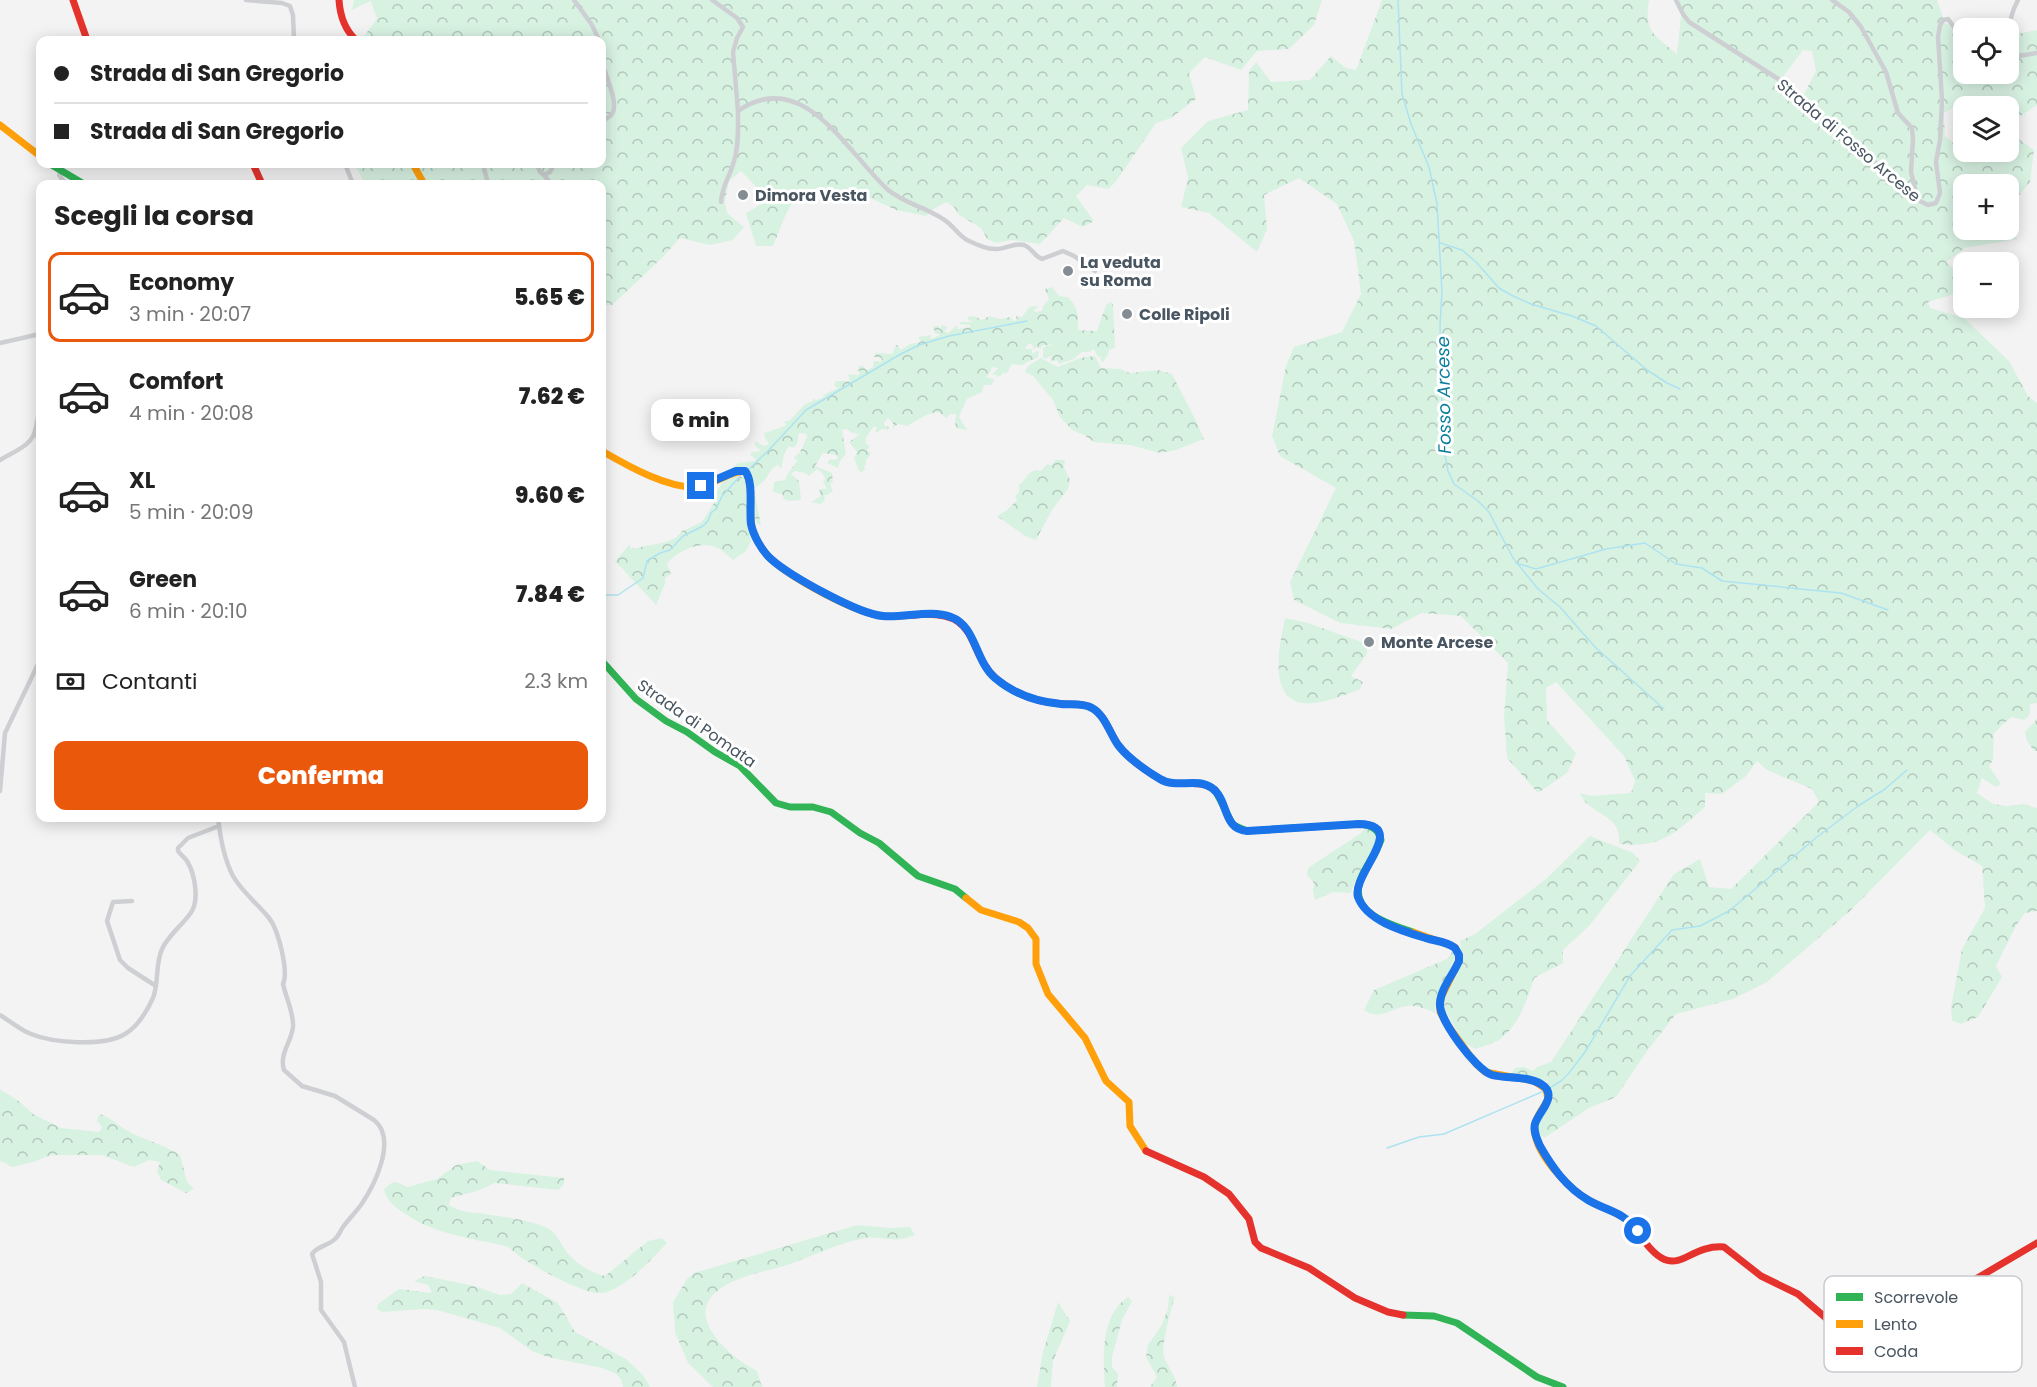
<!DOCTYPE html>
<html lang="it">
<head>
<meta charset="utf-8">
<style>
  body { margin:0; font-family:Poppins,sans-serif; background:#f2f2f2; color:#222; height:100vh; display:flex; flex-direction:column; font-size:22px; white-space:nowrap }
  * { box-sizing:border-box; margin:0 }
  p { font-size:20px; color:#767676 }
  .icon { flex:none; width:33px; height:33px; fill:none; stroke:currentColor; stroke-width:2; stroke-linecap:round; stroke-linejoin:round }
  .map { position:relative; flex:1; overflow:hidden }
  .drawer { position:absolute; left:36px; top:180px; width:570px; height:642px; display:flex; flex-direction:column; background:#fff; border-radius:12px; box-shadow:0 3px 15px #0003 }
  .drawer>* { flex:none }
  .top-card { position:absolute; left:36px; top:36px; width:570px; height:132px; border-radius:12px; box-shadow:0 3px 15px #0003; display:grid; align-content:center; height:132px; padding:0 18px; background:#fff }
  .controls { position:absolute; left:1953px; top:18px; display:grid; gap:12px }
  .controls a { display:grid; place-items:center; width:66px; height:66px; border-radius:12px; background:#fff; box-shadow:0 3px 15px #0003; font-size:30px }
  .end { position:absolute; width:27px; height:27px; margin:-14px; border:8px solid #1a73e8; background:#fff; box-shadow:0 0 0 3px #fff }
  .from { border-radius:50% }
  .bubble { position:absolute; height:42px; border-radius:12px; background:#fff; box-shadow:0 3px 15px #0003; font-size:20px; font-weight:800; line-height:42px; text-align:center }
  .top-card b { display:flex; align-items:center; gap:21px; height:57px; font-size:22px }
  .top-card b+b { border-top:2px solid #e0e0e0 }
  .top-card i { width:15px; height:15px; background:#222 }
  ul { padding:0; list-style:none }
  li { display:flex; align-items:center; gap:18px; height:90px; margin:0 12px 9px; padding:0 6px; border:3px solid transparent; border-radius:12px }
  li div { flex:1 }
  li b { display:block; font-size:22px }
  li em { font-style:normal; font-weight:800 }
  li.active { border-color:#ea580c }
  li>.icon { width:54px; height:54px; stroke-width:1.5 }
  h2 { padding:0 18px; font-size:27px; line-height:72px }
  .pay { display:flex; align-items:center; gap:15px; height:66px; padding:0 18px; font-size:22px }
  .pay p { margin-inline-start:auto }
  .action { display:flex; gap:12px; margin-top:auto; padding:12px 18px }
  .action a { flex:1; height:69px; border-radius:12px; background:#ea580c; color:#fff; font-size:24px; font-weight:800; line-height:69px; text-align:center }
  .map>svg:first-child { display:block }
  .forest { fill:url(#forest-crowns); fill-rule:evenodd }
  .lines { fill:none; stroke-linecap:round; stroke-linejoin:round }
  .stream { stroke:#ade3f0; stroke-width:1.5 }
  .street { stroke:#cdcfd2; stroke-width:4.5 }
  .fast { stroke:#30b455; stroke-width:7 }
  .slow { stroke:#ff9f0a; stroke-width:7 }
  .jam { stroke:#e5322d; stroke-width:7 }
  .route { stroke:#1a73e8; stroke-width:8 }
  .poi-dot { fill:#858d94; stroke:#fff; stroke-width:2 }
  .labels { text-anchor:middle; stroke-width:6; stroke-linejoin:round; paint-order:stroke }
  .street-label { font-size:16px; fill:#495661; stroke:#fff }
  .poi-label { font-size:16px; font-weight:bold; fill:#495661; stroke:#fff; text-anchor:start }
  .water-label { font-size:18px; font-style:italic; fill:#0a7f9c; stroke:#fff }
  .key { fill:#fff; stroke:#c8ccd0; stroke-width:1.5 }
  .key-label { font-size:16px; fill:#495661 }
</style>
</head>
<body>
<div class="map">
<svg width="2037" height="1387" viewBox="0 0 2037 1387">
  <defs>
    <pattern id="forest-crowns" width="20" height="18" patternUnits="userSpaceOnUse" patternTransform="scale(1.5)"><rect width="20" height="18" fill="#d8f2e2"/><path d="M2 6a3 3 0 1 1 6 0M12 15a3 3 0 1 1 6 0" fill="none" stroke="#b1c7bb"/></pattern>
  </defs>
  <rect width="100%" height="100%" fill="#f4f3f3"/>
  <g class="forest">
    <path d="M354 0H1322L1314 25 1289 49 1257 51 1241 70 1205 57 1189 73 1196 99 1171 118 1156 123 1117 180 1109 189 1087 185 1076 196 1094 221 1083 227 1064 218 1040 244 1012 240 996 243 987 239 981 228 959 215 954 207 946 202 932 210 926 216 896 210 868 197 831 191 820 196H801L793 202 786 214 773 246H756L746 213 763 203 765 196 741 171 729 181 725 201 727 213 744 227 733 240 710 245 680 238 661 259 612 305H602V184H365L356 167V164H602V40H361L377 19 371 1 352 10Z"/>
    <path d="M1382 0H1649C1644 33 1654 34 1677 54L1682 7 1678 0H1937L1945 23 1952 25 1963 53 1964 74 1995 76 1999 74H2008L2009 68 2013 60 2011 35 2037 30V105L2016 119 2009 118 2008 106H1964L1963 109 1955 107 1944 113 1945 136 1965 153 1991 157 1996 152H2008L2009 138 2013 135 2034 150 2030 182 2017 198 2009 188 2008 184H1964V230H2008L2018 239 1965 248 1946 262 1963 278C1963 296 1942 297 1928 302L1930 308 1964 318 2009 361 2028 396 2037 403V703L2030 704V714L2024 720 2011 717 1994 733 1993 760 1989 766 2001 784 1996 787 1982 778 1977 793 1993 804 2007 806 2023 804 2037 808V911L2025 913 2017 924 1996 966 2002 977 1978 1017 1961 1024 1952 1021 1951 1007 1962 949 1985 908 1982 866 1956 851 1930 830 1850 911 1767 982 1733 999 1676 1014 1647 1051 1616 1097 1589 1108 1544 1138 1538 1132C1537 1114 1558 1099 1547 1081L1511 1074 1515 1068 1524 1067 1533 1071 1537 1067 1551 1062 1674 874 1700 859 1709 887 1731 889 1819 802 1812 789 1767 770 1757 761 1746 776 1722 794 1705 793V807C1674 834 1662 848 1619 844 1623 813 1587 815 1580 793L1591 796 1631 793 1635 781 1624 756 1556 682 1546 688 1547 720 1576 753 1567 773 1538 793 1507 758 1504 716 1508 663 1461 616 1422 613 1391 629 1340 623 1294 600 1290 582 1336 488 1280 456 1272 436 1286 366 1294 347 1342 332 1361 294 1354 241 1337 204 1299 178 1264 195 1267 229 1257 252 1209 213 1181 207 1188 178 1181 148 1208 121 1248 110 1249 71 1256 62 1271 82 1310 80 1331 56 1346 68 1356 70ZM1803 50 1812 51 1816 71 1801 100 1779 82Z"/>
    <path d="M1052 287 1059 296 1068 297C1079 308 1078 316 1078 330L1097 331 1106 305 1111 302 1113 304 1115 348 1109 350 1108 355 1103 362 1100 359 1101 356 1098 357 1094 349 1089 352H1082L1074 359 1059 364 1057 360 1052 362 1050 360 1052 355 1045 359 1043 357V348L1053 344 1041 346V349L1036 347 1034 350 1032 344H1028L1025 349H1032V354L1039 350 1038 357 1022 365 1012 364 1006 374 1003 372 1002 375 998 377 997 375H992L998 368 991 367V371L986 377 993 379 994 381 991 385H984L982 392 967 399 959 417 967 430 957 428 955 424 956 414H950L947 418C944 417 942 414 939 413 933 410 913 422 908 426L898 424 894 427 893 431V423L888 418 884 423 885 426 889 427 888 430 882 429 876 433 875 431 877 428 874 426 866 438V444L869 445V448L866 450 870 452V455L866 460V465H864L865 469 862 472 859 471 854 458 857 452 849 442 860 434 852 433 847 429 842 430 846 454 840 461 838 468 827 463 830 459 834 460 838 458 836 455 823 453 815 466 832 473 833 482 830 484 833 491 827 495H824L825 500 821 504 811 502 821 496 819 489H827L823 482 825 479C824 474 821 471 817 469L809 476 805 473 795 471 791 474 799 481 801 500 789 501 784 499 782 494 773 492 774 482 785 480C788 472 793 467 798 460L794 459 795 456 799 454 807 437V434L799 433 797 444 793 448 789 446C783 454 783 461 781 469L778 465C771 468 769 474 765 480 762 483 758 485 754 489L761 525 757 524 753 510 750 472 747 468H733L738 463 755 461 756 459 750 455 752 452 761 451 755 445V441L764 446 769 444 765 438 764 433C772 431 777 428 785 426L786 424 784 422 790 420 805 404 813 401V398L816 400 822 398 825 394 838 388 834 386 836 381H850L848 374 858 375 860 373 858 370 859 366H863L867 370 873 367 874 361H879L880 363 882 358 874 357 876 353 892 354 896 345 899 346 900 350 910 344 921 342 918 337 931 335V339L940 335 935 333 933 326H939L940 329 942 325 948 327 944 331 948 333 956 326H958L957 329H959L970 327V325L959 324 961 322H974L968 320V317L974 316 982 320 989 316 1000 319 1011 317 1013 321 1017 320 1016 316 1022 317 1029 307 1036 306 1038 307 1034 310 1035 312 1042 311 1044 304 1049 300 1045 289Z"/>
    <path d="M1095 356 1101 368 1120 369 1130 373 1158 370 1172 374 1196 421 1204 439 1176 450 1160 453 1130 445 1094 442 1084 435 1072 430 1060 417 1053 400 1033 376 1025 372 1028 366 1041 358 1058 367 1080 358Z"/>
    <path d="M1056 460H1065L1064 467 1070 480 1068 489 1052 510 1036 540 1025 536 997 516 1006 511 1017 500 1015 496 1019 492V485C1027 479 1029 467 1041 471L1047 464 1051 465Z"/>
    <path d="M737 476 745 478 747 485V514L751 541 746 551 733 560C727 555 719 547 712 546 696 543 677 551 667 564L671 574 665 578V584L656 605 615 561 630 544 631 549 666 542 677 537 682 531 702 522 714 503 715 494 722 483 727 479Z"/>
    <path d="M1285 618 1308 623 1367 644V654L1351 676 1363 682 1360 689C1344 695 1320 706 1302 703 1267 697 1280 642 1285 618Z"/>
    <path d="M2037 718V751H2034L2027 741 2025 733C2028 726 2034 725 2037 718Z"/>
    <path d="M1367 826C1370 830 1375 833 1376 838 1377 851 1355 876 1351 893L1333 892 1315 900 1313 891 1314 883 1307 875 1308 868 1361 833Z"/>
    <path d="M1590 836 1633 853 1640 861 1589 926 1563 950V963L1534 978C1528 999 1518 1027 1499 1040 1492 1044 1483 1046 1476 1049L1464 1043 1442 1005C1451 985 1465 963 1460 941L1475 934 1547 878Z"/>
    <path d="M1452 952 1456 955 1436 1001 1435 1013C1427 1009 1415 1005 1406 1006 1390 1009 1379 1021 1364 1010L1374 990 1447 959Z"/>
    <path d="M0 1089 20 1102 33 1114 61 1128 99 1132 102 1127 97 1121 99 1114C111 1117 117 1125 128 1131 144 1140 163 1144 180 1155L187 1182 194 1189 186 1193 161 1180 157 1171 160 1162 149 1160 134 1167 102 1155H51L33 1162 13 1167 0 1161Z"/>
    <path d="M477 1161 490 1170 564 1178V1184L558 1190 495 1183 477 1191 451 1198 449 1205C461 1213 471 1212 485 1214 503 1217 533 1220 549 1229 557 1234 561 1244 566 1251 576 1264 590 1272 605 1276L648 1241 662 1238 667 1243C653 1258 624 1290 602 1293 586 1296 533 1266 519 1256 515 1253 512 1249 508 1247 500 1244 490 1243 481 1241 453 1235 428 1230 404 1213 395 1208 386 1199 384 1189 395 1179 395 1182 407 1187L437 1179 456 1165Z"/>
    <path d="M857 1225 891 1228 910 1227 915 1235C911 1236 907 1238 902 1239 891 1241 878 1236 866 1238 837 1243 812 1257 784 1266 761 1273 735 1276 716 1292 684 1319 733 1359 757 1371L762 1387H713L688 1363 675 1332 673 1302 687 1279 694 1273Z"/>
    <path d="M425 1276 474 1286 500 1295 511 1294 522 1283 558 1303 575 1332 626 1359 644 1376 650 1387H623L621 1379 615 1373 602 1368 548 1357 532 1351 500 1328 437 1310 424 1309 382 1312 377 1309 378 1304 399 1289 432 1293 428 1285 414 1281Z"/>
    <path d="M1169 1295 1175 1297C1171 1309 1161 1345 1164 1357 1168 1368 1176 1375 1177 1387H1150L1157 1377 1146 1357 1148 1345 1161 1326 1168 1309Z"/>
    <path d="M1128 1297 1132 1301 1122 1320 1112 1357V1367L1118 1374 1117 1387H1105C1103 1358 1100 1315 1128 1297Z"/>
    <path d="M1058 1302 1070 1321 1053 1361 1051 1387H1037L1043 1352Z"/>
  </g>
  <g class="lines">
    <g class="stream">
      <path d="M1398 0 1402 94 1411 124 1429 167 1437 204 1442 292 1440 324 1443 445 1448 471 1454 484 1478 501 1489 512 1513 558 1538 589 1560 607 1595 647 1664 709"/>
      <path d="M1440 243 1462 250 1476 262 1499 288 1511 295 1531 304 1572 316 1596 326 1647 370 1667 383 1680 389"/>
      <path d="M749 469 768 451 806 410 899 355 919 345 949 336 1027 321"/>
      <path d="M1516 563 1536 569 1606 549 1645 543 1676 564 1702 568 1722 581 1841 593 1888 610"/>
      <path d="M602 595H618L643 578 647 561 660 553 670 550 683 536 703 526 708 521 711 513 716 509 722 496 741 475"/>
      <path d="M1548 1089 1561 1081 1569 1073 1585 1052 1630 976 1672 930 1700 926 1729 911 1817 837 1858 806 1885 789 1907 770"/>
      <path d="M1387 1148 1419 1137 1444 1134 1544 1091"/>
    </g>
    <g class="street">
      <path d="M246 0 282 3 290 6 293 15 294 40"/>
      <path d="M574 0 592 25 599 40"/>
      <path d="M712 0 737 18 743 27 737 38 733 52 738 111C803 66 847 152 887 189 903 203 925 207 943 219 952 224 958 235 967 240 975 244 988 250 997 249 1006 249 1015 242 1024 245 1032 248 1034 256 1042 259L1063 251 1074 256 1095 271"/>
      <path d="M1676 0 1683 14 1689 22 1780 80 1845 139 1886 171 1918 200 1928 205 1936 203 1940 193 1936 162 1940 140 1942 100 1938 37 1940 25 1943 20 1948 19 1954 27 1964 46"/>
      <path d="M1832 0 1849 12 1861 27 1886 72 1898 113 1912 128 1913 139 1911 172 1917 197"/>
      <path d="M2012 57 2037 53"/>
      <path d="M602 62C605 74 618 101 613 112 611 117 606 119 602 121"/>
      <path d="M2008 63C2014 54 2009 44 2009 34 2009 22 2012 11 2018 0"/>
      <path d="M345 164 353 184"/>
      <path d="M483 164 488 184"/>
      <path d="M537 164 540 172 544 175 550 172 554 164"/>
      <path d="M60 171 59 175 66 184"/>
      <path d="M544 175 551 184"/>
      <path d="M721 202C722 185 730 177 734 161 739 145 738 127 738 111"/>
      <path d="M0 343 40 334"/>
      <path d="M35 433 40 440"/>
      <path d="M0 460C11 453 29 447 34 434 37 426 37 418 40 410"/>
      <path d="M0 791 5 733 40 660"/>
      <path d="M218 818C220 836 224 859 233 876 242 892 257 903 269 918 278 929 289 971 283 984 286 998 294 1013 293 1027 291 1043 279 1054 284 1070L302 1086 335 1096 374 1120C398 1139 374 1186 361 1205 355 1213 348 1220 343 1227 340 1231 339 1236 335 1239 328 1246 317 1246 312 1254L321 1282V1310L344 1342 355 1387"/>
      <path d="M132 901 113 902 107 921 120 960 128 968 156 986"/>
      <path d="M0 1015C10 1021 20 1030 31 1034 53 1043 104 1047 125 1034 137 1027 147 1011 153 998 159 983 155 965 162 949 168 936 181 926 190 914 200 902 195 874 187 861 185 858 181 855 178 851V848L188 838 219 826"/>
    </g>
    <g class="fast">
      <path d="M50 164 84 184"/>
      <path d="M602 661 636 699 666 721 687 732 715 752 740 766 776 803 790 807H813L831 812 860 833 879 843 918 876 955 889 966 898"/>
      <path d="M1215 790 1233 825 1247 831 1360 824C1371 825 1379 829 1381 840 1376 854 1366 865 1361 878 1347 912 1388 924 1413 932"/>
      <path d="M1403 1315 1434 1316 1457 1323 1537 1377 1563 1387"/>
    </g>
    <g class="slow">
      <path d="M0 125 40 156"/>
      <path d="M413 164 424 184"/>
      <path d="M602 451C626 465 673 492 701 486 717 483 728 472 745 471 756 490 746 514 754 534 757 542 763 550 769 557 790 578 853 612 882 616 893 617 904 616 914 615"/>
      <path d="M966 898 981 910 1019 922 1028 928 1036 939V964L1048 994 1085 1038 1106 1081 1129 1102 1130 1126 1146 1151"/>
      <path d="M1413 932 1455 947 1459 955V961L1440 1000V1012L1447 1024 1476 1064 1485 1072 1534 1081 1546 1089 1548 1099C1544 1107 1537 1115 1535 1124 1530 1150 1569 1190 1590 1201 1611 1213 1624 1212 1639 1234"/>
    </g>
    <g class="jam">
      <path d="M73 0 87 40"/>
      <path d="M339 0C340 16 344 29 356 40"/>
      <path d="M253 164 262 184"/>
      <path d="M914 615C987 608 961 655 1003 684 1020 696 1041 703 1063 704 1072 705 1081 703 1090 707 1104 713 1109 731 1117 743 1123 753 1133 761 1143 768 1150 773 1158 779 1167 782 1183 787 1200 778 1215 790"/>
      <path d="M1146 1151 1204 1177 1229 1194 1249 1219 1255 1242 1261 1248 1309 1268 1355 1298 1388 1312 1403 1315"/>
      <path d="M1639 1234C1676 1288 1683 1244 1724 1247L1761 1276 1798 1294 1826 1318 1839 1322 1878 1325 1893 1324 1906 1320 2037 1243"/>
    </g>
  </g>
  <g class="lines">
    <path class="route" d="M701 486 736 471H745C754 481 749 510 751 524 753 535 762 551 771 559 790 576 858 614 883 616 905 618 931 609 951 617 976 626 975 661 995 678 1014 694 1037 702 1061 704 1071 705 1084 703 1092 708 1105 715 1110 734 1118 745 1128 758 1145 770 1160 779 1176 789 1197 777 1212 788 1229 800 1222 829 1247 831L1359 824C1410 825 1351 875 1358 897 1367 922 1406 932 1429 939 1437 941 1448 942 1455 948L1459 955V961C1453 975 1441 988 1440 1003 1438 1019 1476 1070 1492 1075 1507 1079 1532 1075 1545 1087 1556 1098 1538 1113 1535 1124 1533 1131 1537 1139 1540 1146 1552 1167 1566 1187 1588 1200 1609 1212 1622 1211 1638 1231"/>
  </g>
  <g class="poi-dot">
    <circle cx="743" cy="195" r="6"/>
    <circle cx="1068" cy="271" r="6"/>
    <circle cx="1127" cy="314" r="6"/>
    <circle cx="1369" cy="642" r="6"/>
  </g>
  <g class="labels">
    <g class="street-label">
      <text transform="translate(1849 140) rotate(40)" y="6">Strada di Fosso Arcese</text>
      <text transform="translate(697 723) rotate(35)" y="6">Strada di Pomata</text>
    </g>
    <g class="poi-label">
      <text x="755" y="201">Dimora Vesta</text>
      <text x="1080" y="268">La veduta<tspan x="1080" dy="18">su Roma</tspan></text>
      <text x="1139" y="320">Colle Ripoli</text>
      <text x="1381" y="648">Monte Arcese</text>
    </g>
    <g class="water-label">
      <text transform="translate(1444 395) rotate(-91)" y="6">Fosso Arcese</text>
    </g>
  </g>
  <rect x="1824" y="1276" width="198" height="96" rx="9" class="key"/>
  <rect x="1836" y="1293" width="27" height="8" fill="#30b455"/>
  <rect x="1836" y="1320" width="27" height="8" fill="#ff9f0a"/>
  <rect x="1836" y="1347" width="27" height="8" fill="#e5322d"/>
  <g class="key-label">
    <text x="1874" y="1303">Scorrevole</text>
    <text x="1874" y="1330">Lento</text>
    <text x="1874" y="1357">Coda</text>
  </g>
</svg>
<div class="controls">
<a><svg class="icon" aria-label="locate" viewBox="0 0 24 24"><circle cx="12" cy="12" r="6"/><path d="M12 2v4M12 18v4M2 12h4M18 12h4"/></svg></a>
<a><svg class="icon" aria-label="layers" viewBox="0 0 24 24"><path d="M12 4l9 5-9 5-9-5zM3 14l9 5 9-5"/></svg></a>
<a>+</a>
<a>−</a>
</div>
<i class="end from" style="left:1638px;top:1231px"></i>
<i class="end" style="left:701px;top:486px"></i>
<div class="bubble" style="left:651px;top:399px;width:99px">6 min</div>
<div class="top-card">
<b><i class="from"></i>Strada di San Gregorio</b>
<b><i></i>Strada di San Gregorio</b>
</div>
<section class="drawer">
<h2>Scegli la corsa</h2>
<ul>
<li class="active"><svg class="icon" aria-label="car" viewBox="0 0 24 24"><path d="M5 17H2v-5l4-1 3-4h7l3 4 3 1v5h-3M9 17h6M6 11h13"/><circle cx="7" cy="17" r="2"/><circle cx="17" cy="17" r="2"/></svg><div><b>Economy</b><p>3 min · 20:07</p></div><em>5.65 €</em></li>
<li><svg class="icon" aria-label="car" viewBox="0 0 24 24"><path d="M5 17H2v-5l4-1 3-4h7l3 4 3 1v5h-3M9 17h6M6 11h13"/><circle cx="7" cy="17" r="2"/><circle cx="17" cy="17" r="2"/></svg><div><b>Comfort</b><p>4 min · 20:08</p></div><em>7.62 €</em></li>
<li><svg class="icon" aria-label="car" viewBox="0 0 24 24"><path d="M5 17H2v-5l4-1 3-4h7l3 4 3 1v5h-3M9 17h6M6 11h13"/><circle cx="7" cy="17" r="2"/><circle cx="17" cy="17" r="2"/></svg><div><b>XL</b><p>5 min · 20:09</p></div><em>9.60 €</em></li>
<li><svg class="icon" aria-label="car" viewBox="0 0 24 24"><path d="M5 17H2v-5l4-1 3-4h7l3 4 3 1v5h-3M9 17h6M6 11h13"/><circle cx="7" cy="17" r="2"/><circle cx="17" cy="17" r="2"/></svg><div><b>Green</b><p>6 min · 20:10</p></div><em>7.84 €</em></li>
</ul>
<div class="pay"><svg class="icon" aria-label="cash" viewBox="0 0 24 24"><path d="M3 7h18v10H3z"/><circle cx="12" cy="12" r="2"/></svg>Contanti<p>2.3 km</p></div>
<div class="action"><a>Conferma</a></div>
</section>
</div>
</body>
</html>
